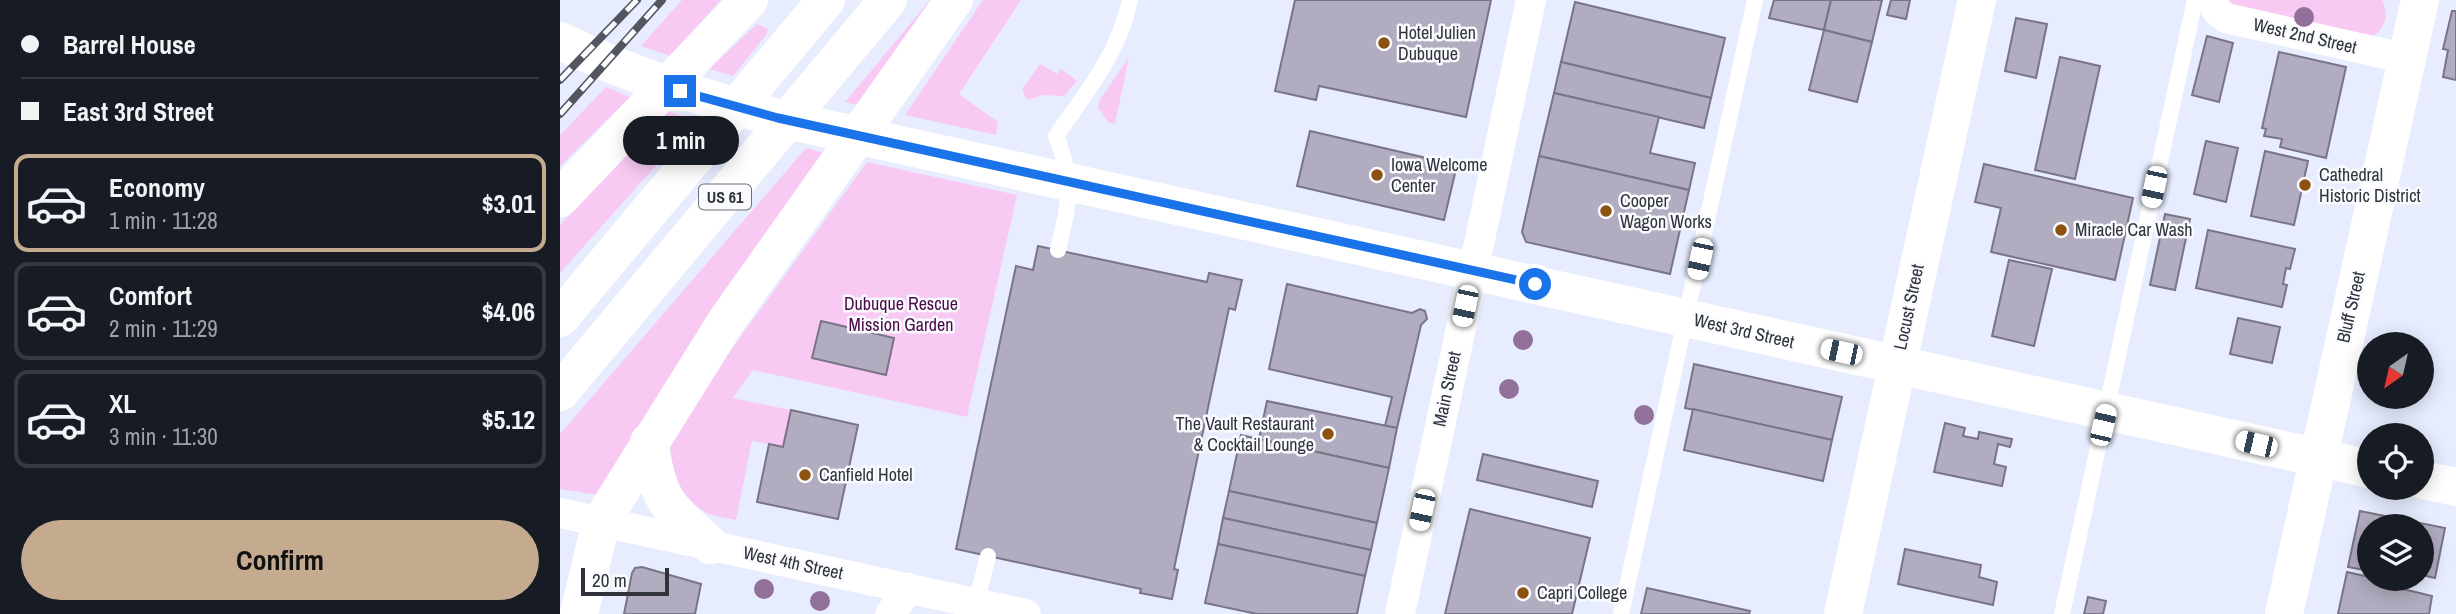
<!DOCTYPE html>
<html lang="en">
<head>
<meta charset="utf-8">
<style>
  body { margin:0; font-family:"Archivo Narrow",sans-serif; background:#242831; color:#f1f3f6; height:100vh; display:flex; flex-direction:column; font-size:26px; white-space:nowrap }
  * { box-sizing:border-box; margin:0 }
  p { font-size:23px; color:#9ea1a6 }
  .icon { flex:none; width:38px; height:38px; fill:none; stroke:currentColor; stroke-width:2; stroke-linecap:round; stroke-linejoin:round }
  .map { position:relative; flex:1; overflow:hidden }
  .drawer { display:flex; flex-direction:column; background:#171b24; width:560px }
  .drawer>* { flex:none }
  .hud { display:grid; align-content:center; height:154px; padding:0 21px; background:#171b24 }
  .needle { width:46px; rotate:214deg }
  .fabs { position:absolute; left:1797px; top:332px; display:grid; gap:14px }
  .fabs a { display:grid; place-items:center; width:77px; height:77px; border-radius:50%; background:#171b24; box-shadow:0 4px 18px #0003; font-size:35px }
  .scale { position:absolute; left:21px; bottom:18px; width:88px; box-sizing:border-box; padding-left:7px; border:4px solid #30333b; border-top:0; font-size:19px; line-height:24px; white-space:nowrap; color:#30333b; -webkit-text-stroke:5px #f9fbff; paint-order:stroke }
  .end { position:absolute; width:32px; height:32px; margin:-16px; border:9px solid #1a73e8; background:#fff; box-shadow:0 0 0 4px #fff }
  .from { border-radius:50% }
  .bubble { position:absolute; height:49px; border-radius:24px; background:#171b24; box-shadow:0 4px 18px #0003; font-size:23px; font-weight:800; line-height:49px; text-align:center }
  .car { position:absolute; width:21px; height:42px; margin:-21px -10px; border-radius:9px; box-shadow:0 0 5px 2px #0007; background:linear-gradient(#fff 24%,#345 0 40%,#fff 0 76%,#345 0 86%,#fff 0) }
  .hud b { display:flex; align-items:center; gap:24px; height:66px; font-size:26px }
  .hud b+b { border-top:2px solid #363941 }
  .hud i { width:18px; height:18px; background:#f1f3f6 }
  ul { padding:0; list-style:none }
  li { display:flex; align-items:center; gap:21px; height:98px; margin:0 14px 10px; padding:0 7px; border:4px solid #363941; border-radius:14px }
  li div { flex:1 }
  li b { display:block; font-size:26px }
  li em { font-style:normal; font-weight:800 }
  li.current { border-color:#c4aa8e }
  li>.icon { width:63px; height:63px; stroke-width:1.5 }
  .cta { display:flex; gap:14px; margin-top:auto; padding:14px 21px }
  .cta a { flex:1; height:80px; border-radius:42px; background:#c4aa8e; color:#111; font-size:28px; font-weight:800; line-height:80px; text-align:center }
  main { display:flex; flex:1; min-height:0 }
  .map>svg:first-child { display:block }
  .green { fill:#f8caf3 }
  .building { fill:#b2acc0; stroke:#797486; stroke-width:2 }
  .lines { fill:none; stroke-linecap:round; stroke-linejoin:round }
  .service { stroke:#fff; stroke-width:16 }
  .minor { stroke:#fff; stroke-width:30 }
  .tertiary { stroke:#fff; stroke-width:38 }
  .secondary { stroke:#fff; stroke-width:38 }
  .primary { stroke:#fff; stroke-width:38 }
  .trunk { stroke:#fff; stroke-width:38 }
  .motorway { stroke:#fff; stroke-width:38 }
  .rail-casing { stroke:#535660; stroke-width:8 }
  .rail { stroke:#f9fbff; stroke-width:5; stroke-dasharray:16; stroke-linecap:butt }
  .tree { fill:#917099 }
  .route { stroke:#1a73e8; stroke-width:9 }
  .poi-dot { fill:#8d5110; stroke:#f9fbff; stroke-width:2.5 }
  .labels { text-anchor:middle; stroke-width:5; stroke-linejoin:round; paint-order:stroke }
  .shield { fill:#f9fbff; stroke:#6c6f76; stroke-width:2 }
  .shield-label { font-size:16px; font-weight:bold; fill:#30333b }
  .poi-label { font-size:18px; fill:#30333b; stroke:#f9fbff; text-anchor:start }
  .street-label { font-size:18px; fill:#30333b; stroke:#f9fbff }
  .park-label { font-size:18px; fill:#4a0947; stroke:#f9fbff }
</style>
</head>
<body>
<main>
<section class="drawer">
<div class="hud">
<b><i class="from"></i>Barrel House</b>
<b><i></i>East 3rd Street</b>
</div>
<ul>
<li class="current"><svg class="icon" aria-label="car" viewBox="0 0 24 24"><path d="M5 17H2v-5l4-1 3-4h7l3 4 3 1v5h-3M9 17h6M6 11h13"/><circle cx="7" cy="17" r="2"/><circle cx="17" cy="17" r="2"/></svg><div><b>Economy</b><p>1 min · 11:28</p></div><em>$3.01</em></li>
<li><svg class="icon" aria-label="car" viewBox="0 0 24 24"><path d="M5 17H2v-5l4-1 3-4h7l3 4 3 1v5h-3M9 17h6M6 11h13"/><circle cx="7" cy="17" r="2"/><circle cx="17" cy="17" r="2"/></svg><div><b>Comfort</b><p>2 min · 11:29</p></div><em>$4.06</em></li>
<li><svg class="icon" aria-label="car" viewBox="0 0 24 24"><path d="M5 17H2v-5l4-1 3-4h7l3 4 3 1v5h-3M9 17h6M6 11h13"/><circle cx="7" cy="17" r="2"/><circle cx="17" cy="17" r="2"/></svg><div><b>XL</b><p>3 min · 11:30</p></div><em>$5.12</em></li>
</ul>
<div class="cta"><a>Confirm</a></div>
</section>
<div class="map">
<svg width="1896" height="614" viewBox="0 0 1896 614">
  <rect width="100%" height="100%" fill="#e7edfe"/>
  <g class="green">
    <path d="M122 0H161L110 56 81 46Z"/>
    <path d="M370 0H373L303 106 285 102Z"/>
    <path d="M423 0H461L399 94 438 122 436 135 345 115Z"/>
    <path d="M1661 0H1822C1830 15 1825 30 1810 38L1668 7Z"/>
    <path d="M197 24 208 29 206 35 173 76 149 69Z"/>
    <path d="M569 57 555 124 548 122 538 108 540 100Z"/>
    <path d="M480 64 497 74 501 69 517 81 504 96 483 95 467 100 462 89Z"/>
    <path d="M46 87 70 97 0 166V135Z"/>
    <path d="M108 111 135 122 0 273V225Z"/>
    <path d="M246 148 267 154 38 495 0 489V434Z"/>
    <path d="M307 162 457 195 407 417 193 370 173 398 231 410 223 447 192 441 176 520C168 518 157 517 149 514 118 500 103 459 114 429Z"/>
  </g>
  <g class="building">
    <path d="M735 0H931L906 117 759 86 756 100 715 91Z"/>
    <path d="M1214 0H1271L1264 30 1209 18Z"/>
    <path d="M1271 0H1322L1312 42 1264 30Z"/>
    <path d="M1331 0H1350L1346 19 1327 15Z"/>
    <path d="M1015 2 1165 38 1151 98 1001 62Z"/>
    <path d="M1892 11H1896V80L1883 77 1888 50 1883 49Z"/>
    <path d="M1456 18 1487 24 1476 78 1445 71Z"/>
    <path d="M1264 30 1312 42 1297 102 1249 90Z"/>
    <path d="M1647 36 1673 43 1659 102 1632 95Z"/>
    <path d="M1719 52 1786 67 1766 158 1720 147 1722 139 1704 136 1706 129 1702 128Z"/>
    <path d="M1500 57 1540 66 1515 179 1475 170Z"/>
    <path d="M1001 62 1151 98 1144 128 994 93Z"/>
    <path d="M994 93 1099 117 1090 153 1135 163 1129 190 979 156Z"/>
    <path d="M750 131 897 165 884 220 737 186Z"/>
    <path d="M1646 141 1678 148 1666 202 1634 194Z"/>
    <path d="M1705 151 1748 161 1734 225 1691 216Z"/>
    <path d="M979 156 1129 190 1110 274 966 242 962 232Z"/>
    <path d="M1424 164 1573 198 1555 280 1431 252 1441 208 1415 202Z"/>
    <path d="M1605 214 1630 219 1615 290 1590 285Z"/>
    <path d="M1648 230 1735 249 1730 269 1726 268 1723 284 1727 285 1722 307 1636 288Z"/>
    <path d="M478 246 647 282 649 273 682 280 675 310 669 308 614 569 618 570 612 599 580 593 581 589 396 549 456 266 473 270Z"/>
    <path d="M1449 260 1492 269 1474 346 1432 336Z"/>
    <path d="M727 284 852 313 860 309 865 311 867 319 861 325 837 428 825 426 832 397 709 369Z"/>
    <path d="M1678 318 1720 327 1712 363 1670 354Z"/>
    <path d="M261 321 334 338 326 375 252 358Z"/>
    <path d="M1134 364 1282 397 1272 440 1125 408Z"/>
    <path d="M707 401 837 428 829 468 699 439Z"/>
    <path d="M1133 409 1272 440 1263 481 1124 450Z"/>
    <path d="M231 410 298 425 278 519 197 502 209 444 223 447Z"/>
    <path d="M1385 423 1405 428 1403 436 1418 439 1419 432 1452 439 1450 447 1438 444 1434 464 1446 467 1442 486 1374 472Z"/>
    <path d="M681 435 829 468 817 523 669 491Z"/>
    <path d="M923 454 1038 481 1032 507 917 480Z"/>
    <path d="M669 491 817 523 811 550 663 518Z"/>
    <path d="M910 509 1030 538 1012 614H885Z"/>
    <path d="M1800 511 1885 528 1875 578 1862 575V527H1810V571L1788 567Z"/>
    <path d="M663 518 811 550 805 576 658 544Z"/>
    <path d="M658 544 805 576 797 614H697L645 603Z"/>
    <path d="M1345 549 1421 565 1419 577 1437 582 1433 605 1338 584Z"/>
    <path d="M82 567 141 584 135 614H64L72 573 75 568Z"/>
    <path d="M1787 572 1836 583 1835 587 1872 596 1869 614H1778Z"/>
    <path d="M1087 588 1190 611 1189 614H1081Z"/>
    <path d="M1528 597 1546 601 1543 614H1524Z"/>
  </g>
  <g class="lines">
    <g class="service">
      <path d="M498 250C509 202 515 183 496 136 526 93 559 53 570 0"/>
      <path d="M416 604 428 556"/>
      <path d="M1061 614 1195 0"/>
      <path d="M1502 614 1635 0"/>
    </g>
    <g class="minor">
      <path d="M1652 0 1657 11 1666 18 1848 59"/>
      <path d="M0 513 466 614"/>
      <path d="M330 614 349 588"/>
      <path d="M840 614 971 0"/>
    </g>
    <g class="tertiary">
      <path d="M0 41C71 76 142 98 218 118L1810 469"/>
      <path d="M1862 480 1896 487"/>
    </g>
    <g class="secondary">
      <path d="M1283 614 1417 0"/>
      <path d="M1724 614 1860 0"/>
    </g>
    <path class="primary" d="M19 614 41 522"/>
    <g class="trunk">
      <path d="M0 198 189 0"/>
      <path d="M89 442C99 503 106 505 150 545"/>
      <path d="M41 522 167 320 394 0"/>
    </g>
    <g class="motorway">
      <path d="M0 318 266 0"/>
      <path d="M0 392 328 0"/>
    </g>
    <g class="rail-casing">
      <g id="rail">
        <path d="M0 80 77 0"/>
        <path d="M0 114 102 0"/>
      </g>
    </g>
    <use href="#rail" class="rail"/>
  </g>
  <g class="tree">
    <circle cx="1744" cy="17" r="10"/>
    <circle cx="963" cy="340" r="10"/>
    <circle cx="949" cy="389" r="10"/>
    <circle cx="1084" cy="415" r="10"/>
    <circle cx="204" cy="589" r="10"/>
    <circle cx="260" cy="601" r="10"/>
  </g>
  <g class="lines">
    <path class="route" d="M120 91 218 118 975 284"/>
  </g>
  <g class="poi-dot">
    <circle cx="824" cy="43" r="7"/>
    <circle cx="817" cy="175" r="7"/>
    <circle cx="1745" cy="185" r="7"/>
    <circle cx="1046" cy="211" r="7"/>
    <circle cx="1501" cy="230" r="7"/>
    <circle cx="768" cy="434" r="7"/>
    <circle cx="245" cy="475" r="7"/>
    <circle cx="963" cy="593" r="7"/>
  </g>
  <g class="labels">
    <rect class="shield" x="139" y="184.5" width="52" height="25" rx="5"/>
    <g class="shield-label">
      <text x="165" y="203">US 61</text>
    </g>
    <g class="poi-label">
      <text x="838" y="39">Hotel Julien<tspan x="838" dy="21">Dubuque</tspan></text>
      <text x="831" y="171">Iowa Welcome<tspan x="831" dy="21">Center</tspan></text>
      <text x="1759" y="181">Cathedral<tspan x="1759" dy="21">Historic District</tspan></text>
      <text x="1060" y="207">Cooper<tspan x="1060" dy="21">Wagon Works</tspan></text>
      <text x="1515" y="236">Miracle Car Wash</text>
      <text x="754" y="430" text-anchor="end">The Vault Restaurant<tspan x="754" dy="21">&amp; Cocktail Lounge</tspan></text>
      <text x="259" y="481">Canfield Hotel</text>
      <text x="977" y="599">Capri College</text>
    </g>
    <g class="street-label">
      <text transform="translate(1745 36) rotate(13)" y="6">West 2nd Street</text>
      <text transform="translate(1349 307) rotate(-78)" y="6">Locust Street</text>
      <text transform="translate(1791 307) rotate(-77)" y="6">Bluff Street</text>
      <text transform="translate(1184 331) rotate(13)" y="6">West 3rd Street</text>
      <text transform="translate(887 389) rotate(-78)" y="6">Main Street</text>
      <text transform="translate(233 563) rotate(12)" y="6">West 4th Street</text>
    </g>
    <g class="park-label">
      <text x="341" y="310">Dubuque Rescue<tspan x="341" dy="21">Mission Garden</tspan></text>
    </g>
  </g>
</svg>
<div class="fabs">
<a><svg class="needle" viewBox="-14 -14 28 28"><path d="M0-13l5 13h-10z" fill="#e53935"/><path d="M0 13l5-13h-10z" fill="#9ea1a6"/></svg></a>
<a><svg class="icon" aria-label="locate" viewBox="0 0 24 24"><circle cx="12" cy="12" r="6"/><path d="M12 2v4M12 18v4M2 12h4M18 12h4"/></svg></a>
<a><svg class="icon" aria-label="layers" viewBox="0 0 24 24"><path d="M12 4l9 5-9 5-9-5zM3 14l9 5 9-5"/></svg></a>
</div>
<div class="scale">20 m</div>
<i class="end from" style="left:975px;top:284px"></i>
<i class="end" style="left:120px;top:91px"></i>
<div class="bubble" style="left:63px;top:116px;width:116px">1 min</div>
<i class="car" style="left:1594px;top:187px;rotate:192deg"></i>
<i class="car" style="left:1140px;top:259px;rotate:192deg"></i>
<i class="car" style="left:905px;top:306px;rotate:192deg"></i>
<i class="car" style="left:1281px;top:352px;rotate:282deg"></i>
<i class="car" style="left:1543px;top:425px;rotate:13deg"></i>
<i class="car" style="left:1696px;top:444px;rotate:283deg"></i>
<i class="car" style="left:862px;top:510px;rotate:192deg"></i>
</div>
</main>
</body>
</html>
